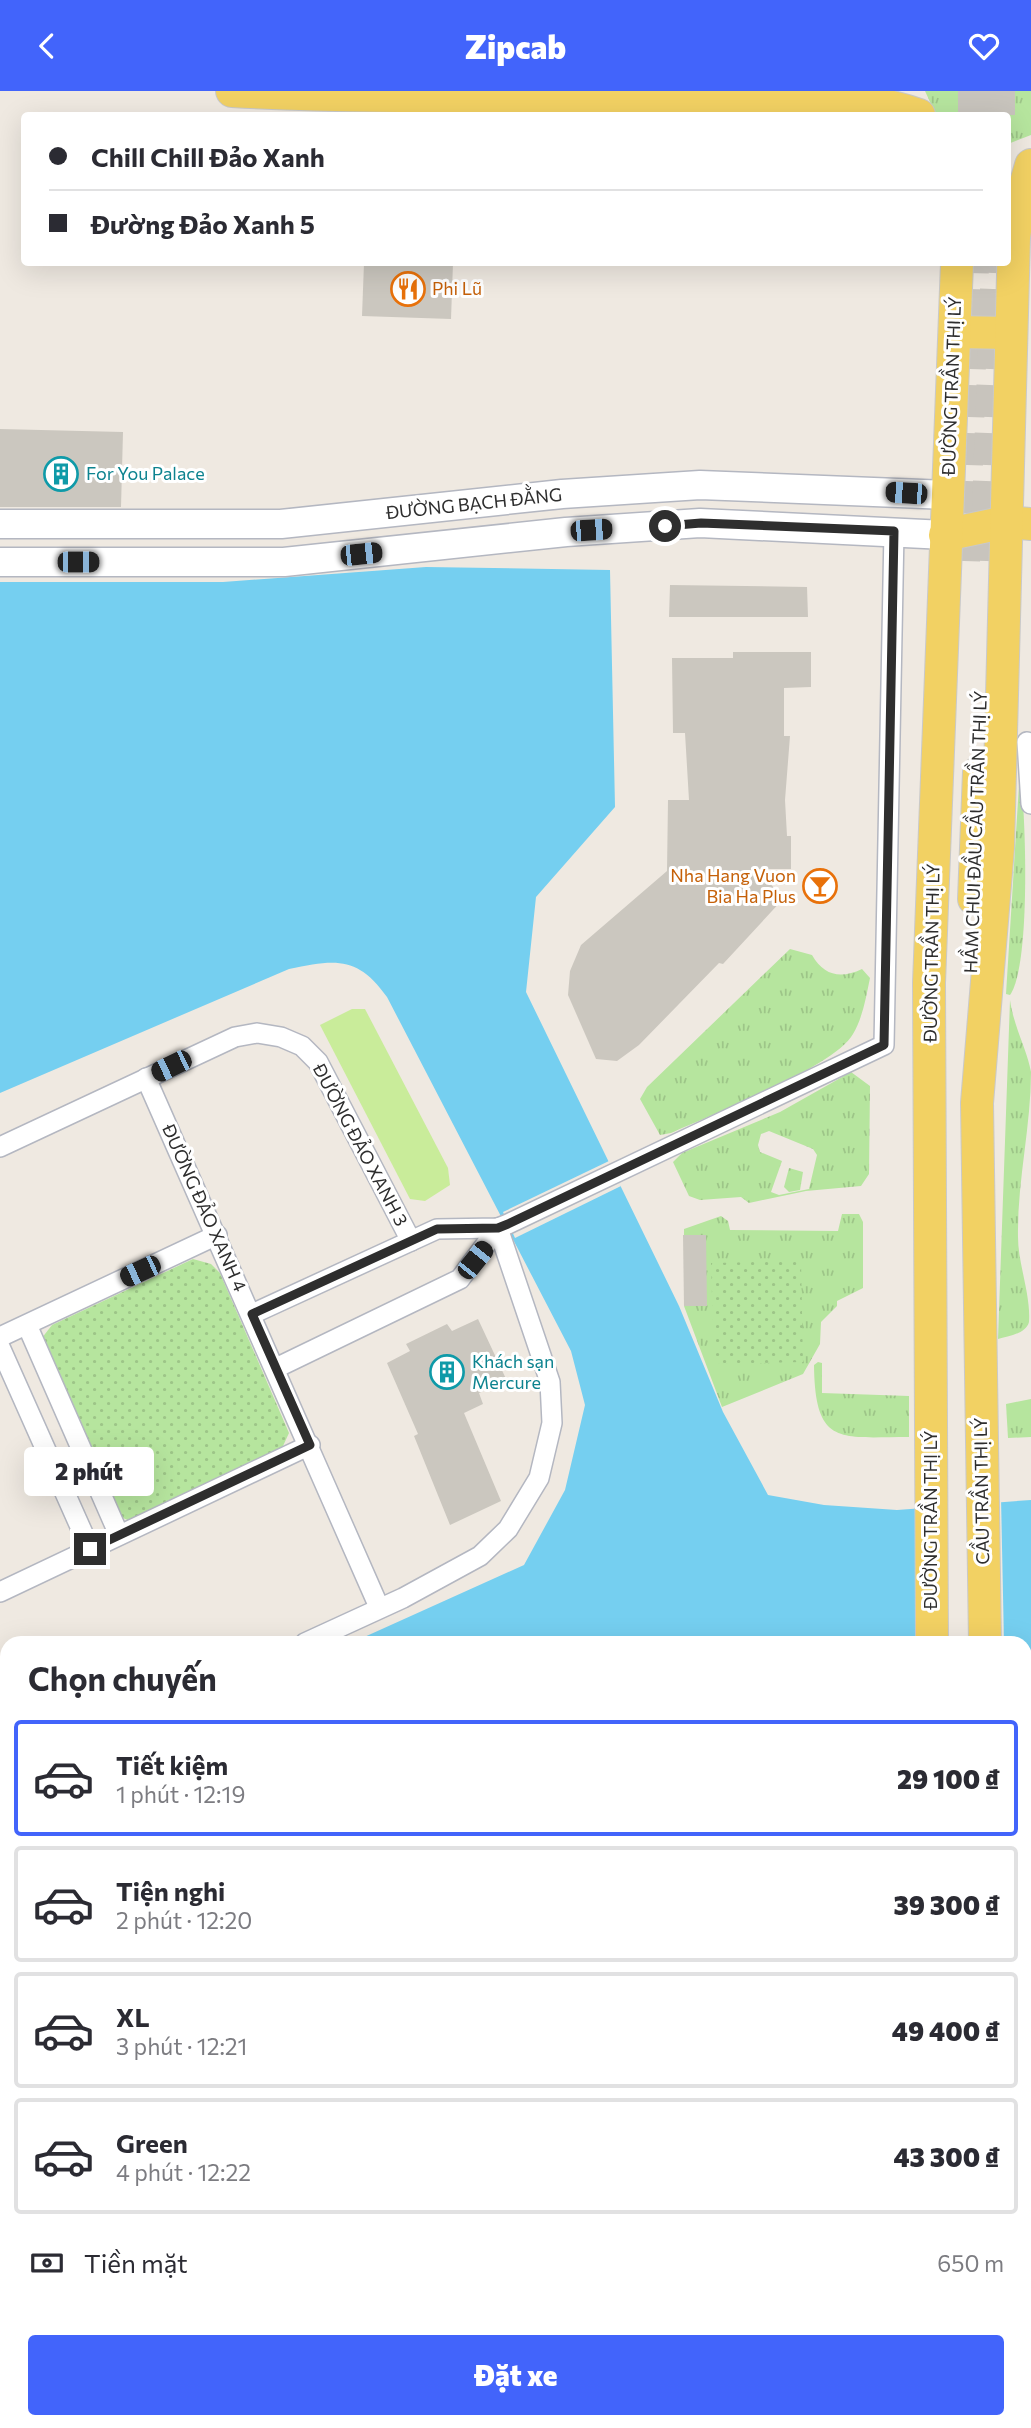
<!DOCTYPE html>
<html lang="vi">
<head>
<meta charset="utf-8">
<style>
  body { margin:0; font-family:Commissioner,sans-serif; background:#f2f2f3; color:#2b2b33; height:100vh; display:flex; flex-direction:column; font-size:26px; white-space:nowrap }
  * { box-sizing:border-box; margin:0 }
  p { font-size:23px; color:#7c7c81 }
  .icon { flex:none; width:38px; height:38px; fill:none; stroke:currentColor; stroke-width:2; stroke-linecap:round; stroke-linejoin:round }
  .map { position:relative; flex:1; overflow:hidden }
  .drawer { position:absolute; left:0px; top:1545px; width:1032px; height:793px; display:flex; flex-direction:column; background:#fff; border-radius:21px 21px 0 0; box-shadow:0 7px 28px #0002 }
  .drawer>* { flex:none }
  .top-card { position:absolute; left:21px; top:21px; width:990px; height:154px; border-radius:7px; box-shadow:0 7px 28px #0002; display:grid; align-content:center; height:154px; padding:0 28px; background:#fff }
  .end { position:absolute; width:32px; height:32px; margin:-16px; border:9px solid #2e2e2e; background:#fff; box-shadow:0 0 0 4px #fff }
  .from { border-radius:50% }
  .bubble { position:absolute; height:49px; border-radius:7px; background:#fff; box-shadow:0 7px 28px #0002; font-size:23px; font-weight:800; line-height:49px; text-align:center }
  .car { position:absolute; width:21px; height:42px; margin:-21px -10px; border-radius:9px; box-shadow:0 0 5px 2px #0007; background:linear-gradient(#222 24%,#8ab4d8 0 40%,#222 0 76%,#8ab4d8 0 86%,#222 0) }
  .top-card b { display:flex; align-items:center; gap:24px; height:66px; font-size:26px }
  .top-card b+b { border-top:2px solid #e1e1e2 }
  .top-card i { width:18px; height:18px; background:#2b2b33 }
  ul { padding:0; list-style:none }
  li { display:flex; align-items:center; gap:21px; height:116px; margin:0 14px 10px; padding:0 14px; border:4px solid #e1e1e2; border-radius:7px }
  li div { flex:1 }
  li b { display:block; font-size:26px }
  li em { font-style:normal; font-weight:800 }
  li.selected { border-color:#4264fb }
  li>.icon { width:63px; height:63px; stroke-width:1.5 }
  h2 { padding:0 28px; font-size:32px; line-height:84px }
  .pay { display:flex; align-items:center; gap:18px; height:77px; padding:0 28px; font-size:26px }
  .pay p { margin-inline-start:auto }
  .action { display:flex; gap:14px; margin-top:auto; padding:14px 28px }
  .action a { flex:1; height:80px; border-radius:7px; background:#4264fb; color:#fff; font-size:28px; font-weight:800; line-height:80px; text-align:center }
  header { display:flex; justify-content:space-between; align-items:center; height:91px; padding:0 28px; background:#4264fb; color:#fff; font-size:32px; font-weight:800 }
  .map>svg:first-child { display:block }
  .grass { fill:url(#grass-tufts); fill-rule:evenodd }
  .park { fill:url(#park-dots) }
  .pitch { fill:#c9ec9a }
  .water { fill:#75cff0 }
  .pier { fill:#efe9e1 }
  .building { fill:#cbc7bf }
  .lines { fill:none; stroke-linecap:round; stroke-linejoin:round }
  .primary-tunnel { stroke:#c8c4bd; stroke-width:32; stroke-dasharray:32 16; stroke-linecap:butt }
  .street-casing { stroke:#b4b7c1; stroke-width:22 }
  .secondary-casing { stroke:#b4b7c1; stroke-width:31 }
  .primary-casing { stroke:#c9c9c9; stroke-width:34 }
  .street { stroke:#fff; stroke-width:19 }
  .secondary { stroke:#fff; stroke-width:28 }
  .primary { stroke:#f2d163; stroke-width:32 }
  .route { stroke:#2e2e2e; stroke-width:9 }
  .labels { text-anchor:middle; stroke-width:6; stroke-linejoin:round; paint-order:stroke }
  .food-label { font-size:18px; fill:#c56008; stroke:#fff; text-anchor:start }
  .street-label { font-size:18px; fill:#2e2e2e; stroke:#fff }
  .culture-label { font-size:18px; fill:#0d838f; stroke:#fff; text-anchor:start }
</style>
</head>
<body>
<header><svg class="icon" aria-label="back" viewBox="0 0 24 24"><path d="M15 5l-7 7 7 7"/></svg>Zipcab<svg class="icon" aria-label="heart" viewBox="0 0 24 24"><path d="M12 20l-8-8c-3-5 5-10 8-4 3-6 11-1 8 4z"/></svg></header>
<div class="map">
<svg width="1031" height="2337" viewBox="0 0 1031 2337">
  <defs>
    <pattern id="grass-tufts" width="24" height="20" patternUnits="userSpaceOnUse" patternTransform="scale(1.75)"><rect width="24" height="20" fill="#b6e59e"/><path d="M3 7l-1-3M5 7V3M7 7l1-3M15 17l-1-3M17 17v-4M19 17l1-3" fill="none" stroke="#9dc588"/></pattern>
    <pattern id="park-dots" width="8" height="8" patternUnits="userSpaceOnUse" patternTransform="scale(1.75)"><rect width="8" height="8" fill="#b6e59e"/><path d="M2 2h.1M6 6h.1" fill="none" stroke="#9dc588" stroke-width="1.8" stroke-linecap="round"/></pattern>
  </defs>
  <rect width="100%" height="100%" fill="#efe9e1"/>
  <g class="grass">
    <path d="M925 0H1031V44L1008 53V24H936Z"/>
    <path d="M193 22 652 24H191Z"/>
    <path d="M1020 678C1026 724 1031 874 1010 904L1006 903Z"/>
    <path d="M790 858 812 864C824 885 841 888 862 878L870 887C866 906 863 926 853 943 835 976 710 1024 671 1042L660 1044 640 1008 647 996Z"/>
    <path d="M1010 909C1014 937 1027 958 1031 981 1031 1036 1017 1091 1018 1146 1018 1173 1031 1204 1029 1231 1026 1243 1008 1245 998 1248Z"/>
    <path d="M851 981 870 995 869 1083 861 1095 806 1100 749 1112 741 1106 700 1109 689 1105 673 1071 682 1062 780 1021ZM769 1040 813 1058 817 1064 809 1098 779 1104 771 1101 782 1070 760 1061 758 1054 761 1043Z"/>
    <path d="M789 1077 803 1081 800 1099 789 1101 784 1096Z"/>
    <path d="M842 1123H859L863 1131V1197L837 1210V1215L821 1231 820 1253 803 1283 722 1316 684 1215V1138L721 1125 728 1130 730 1139 838 1140Z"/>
    <path d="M818 1271 822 1272V1302L909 1305V1346C840 1346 815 1356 814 1274Z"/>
    <path d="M1031 1308V1346L1008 1347 1006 1313Z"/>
  </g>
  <g class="park">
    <path d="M193 1168 211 1173 220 1182 289 1342 283 1355 273 1363 130 1430 116 1424 38 1252 52 1234Z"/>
    <path d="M801 1170 803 1271 714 1273 711 1172Z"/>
  </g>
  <path class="pitch" d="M352 918H365L448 1077 450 1094 425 1110 410 1108 320 934Z"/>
  <path class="water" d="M426 476 610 479 615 716 536 806 526 901 679 1215 723 1321 768 1404 824 1414 897 1419 1031 1409V2337H0V1651H7V2331H1026V1552H351L524 1474 565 1399 585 1314 571 1260 387 906C358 865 336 868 289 878L0 1002V491H223Z"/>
  <g class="pier">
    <path d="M609 1070 621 1095 515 1147 503 1121Z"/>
    <path d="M1001 1407 1004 1552H919L915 1414Z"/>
  </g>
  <g class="building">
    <path d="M364 172H453L451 228 362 225Z"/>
    <path d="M0 338 123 341 121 416H0Z"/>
    <path d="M670 494 807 496 808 526H669Z"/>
    <path d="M733 561H811V596L784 597V645H790L785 709 787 745H791V778H756L784 807 723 873 719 872 639 954 617 970 596 968 568 904 570 880 581 854 667 780 668 709H689L685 642H673L672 567H733Z"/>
    <path d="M683 1144H706L707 1215H684Z"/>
    <path d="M478 1228 507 1290 479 1302 483 1313 464 1322 501 1410 450 1434 414 1345 418 1343 387 1272 410 1260 406 1253 447 1233 452 1240Z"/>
  </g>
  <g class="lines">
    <g class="primary-tunnel">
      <path d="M974 0V24"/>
      <path d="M999 0V24"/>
      <path d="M964 470 973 172"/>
      <path d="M986 470 997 172"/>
    </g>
    <g class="street-casing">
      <g id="street">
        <path d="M1027 651 1031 713"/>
        <path d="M146 987 379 1516"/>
        <path d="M0 1056 235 946 257 942 281 946 302 955 318 971 411 1150"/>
        <path d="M252 1223 437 1138 498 1137 508 1133 884 954 894 440"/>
        <path d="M27 1234 119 1444"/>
        <path d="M0 1246 217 1144"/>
        <path d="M0 1256 90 1458"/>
        <path d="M276 1277 460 1188 498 1137"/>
        <path d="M0 1501 310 1354"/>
        <path d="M305 1552 403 1507 480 1465 508 1438 539 1387 552 1332 550 1291 498 1137"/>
        <path d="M0 1634 7 1635"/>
      </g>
    </g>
    <g class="secondary-casing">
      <g id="secondary">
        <path d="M0 433H281L562 403 700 394 948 404"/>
        <path d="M0 471H284L566 441 700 432 945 444"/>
      </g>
    </g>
    <g class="primary-casing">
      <g id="primary">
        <path d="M232 0C391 9 550 3 709 6 779 7 853 0 919 24"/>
        <path d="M955 241 1011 242"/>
        <path d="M945 444 1006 431 1031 433"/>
        <path d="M974 808 979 681"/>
        <path d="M932 1552 929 892 957 172"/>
        <path d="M985 1552 977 1012 998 757 1014 146 1018 120 1031 74"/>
        <path d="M944 2331V2337"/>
        <path d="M995 2331 996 2337"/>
      </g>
    </g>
    <use href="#street" class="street"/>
    <use href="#secondary" class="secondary"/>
    <use href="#primary" class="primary"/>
  </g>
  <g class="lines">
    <path class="route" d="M90 1458 310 1354 252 1223 437 1138 498 1137 508 1133 884 954 894 440 701 432 665 435"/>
  </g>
  <defs>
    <g id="restaurant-ring" transform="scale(1.75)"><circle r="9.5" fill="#fff" stroke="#e8710a" stroke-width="1.5"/><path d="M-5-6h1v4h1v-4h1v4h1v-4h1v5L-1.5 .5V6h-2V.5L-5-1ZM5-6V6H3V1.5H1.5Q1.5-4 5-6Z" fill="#e8710a"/></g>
    <g id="building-ring" transform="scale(1.75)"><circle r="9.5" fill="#fff" stroke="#0f9aa8" stroke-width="1.5"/><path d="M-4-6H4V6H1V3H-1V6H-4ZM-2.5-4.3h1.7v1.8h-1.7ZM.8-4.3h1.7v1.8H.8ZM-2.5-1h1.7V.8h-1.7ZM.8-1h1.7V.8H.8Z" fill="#0f9aa8"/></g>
    <g id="bar-ring" transform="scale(1.75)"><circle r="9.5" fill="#fff" stroke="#e8710a" stroke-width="1.5"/><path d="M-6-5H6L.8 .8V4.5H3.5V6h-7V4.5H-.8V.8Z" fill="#e8710a"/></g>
  </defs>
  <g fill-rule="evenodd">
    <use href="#restaurant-ring" x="408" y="198"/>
    <use href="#building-ring" x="61" y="383"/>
    <use href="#bar-ring" x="820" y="795"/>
    <use href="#building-ring" x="447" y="1281"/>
  </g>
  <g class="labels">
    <g class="food-label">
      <text x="432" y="204">Phi Lũ</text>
      <text x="796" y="791" text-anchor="end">Nha Hang Vuon<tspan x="796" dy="21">Bia Ha Plus</tspan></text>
    </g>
    <g class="street-label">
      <text transform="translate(952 295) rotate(-88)" y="6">ĐƯỜNG TRẦN THỊ LÝ</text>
      <text transform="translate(474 413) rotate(-6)" y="6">ĐƯỜNG BẠCH ĐẰNG</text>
      <text transform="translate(976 741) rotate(-88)" y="6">HẦM CHUI ĐẦU CẦU TRẦN THỊ LÝ</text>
      <text transform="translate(932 862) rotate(-89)" y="6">ĐƯỜNG TRẦN THỊ LÝ</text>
      <text transform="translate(360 1054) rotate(62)" y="6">ĐƯỜNG ĐẢO XANH 3</text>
      <text transform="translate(204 1117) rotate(66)" y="6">ĐƯỜNG ĐẢO XANH 4</text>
      <text transform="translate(982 1400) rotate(-91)" y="6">CẦU TRẦN THỊ LÝ</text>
      <text transform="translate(931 1429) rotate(-90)" y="6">ĐƯỜNG TRẦN THỊ LÝ</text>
    </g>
    <g class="culture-label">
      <text x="86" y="389">For You Palace</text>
      <text x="472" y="1277">Khách sạn<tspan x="472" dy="21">Mercure</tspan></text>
    </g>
  </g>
</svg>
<i class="end from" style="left:665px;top:435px"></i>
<i class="end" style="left:90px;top:1458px"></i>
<div class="bubble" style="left:24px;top:1356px;width:130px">2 phút</div>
<i class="car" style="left:906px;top:402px;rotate:274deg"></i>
<i class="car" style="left:591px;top:439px;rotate:86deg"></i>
<i class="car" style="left:361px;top:463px;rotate:84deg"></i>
<i class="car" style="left:78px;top:471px;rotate:90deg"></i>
<i class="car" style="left:171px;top:975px;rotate:244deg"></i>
<i class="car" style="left:475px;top:1169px;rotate:39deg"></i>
<i class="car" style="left:140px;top:1180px;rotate:245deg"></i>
<div class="top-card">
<b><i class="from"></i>Chill Chill Đảo Xanh</b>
<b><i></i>Đường Đảo Xanh 5</b>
</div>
<section class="drawer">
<h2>Chọn chuyến</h2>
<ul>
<li class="selected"><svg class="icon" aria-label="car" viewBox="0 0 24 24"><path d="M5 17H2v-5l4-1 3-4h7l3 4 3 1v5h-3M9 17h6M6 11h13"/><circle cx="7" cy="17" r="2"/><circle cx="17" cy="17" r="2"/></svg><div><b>Tiết kiệm</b><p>1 phút · 12:19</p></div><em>29 100 ₫</em></li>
<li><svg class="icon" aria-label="car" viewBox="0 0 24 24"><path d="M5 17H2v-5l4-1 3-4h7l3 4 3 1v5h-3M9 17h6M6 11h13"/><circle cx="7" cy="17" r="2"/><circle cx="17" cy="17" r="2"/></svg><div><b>Tiện nghi</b><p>2 phút · 12:20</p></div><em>39 300 ₫</em></li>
<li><svg class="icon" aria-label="car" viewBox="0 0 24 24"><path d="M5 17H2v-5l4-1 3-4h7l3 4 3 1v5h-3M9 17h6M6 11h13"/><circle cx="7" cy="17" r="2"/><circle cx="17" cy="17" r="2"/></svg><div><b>XL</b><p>3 phút · 12:21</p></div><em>49 400 ₫</em></li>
<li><svg class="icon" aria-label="car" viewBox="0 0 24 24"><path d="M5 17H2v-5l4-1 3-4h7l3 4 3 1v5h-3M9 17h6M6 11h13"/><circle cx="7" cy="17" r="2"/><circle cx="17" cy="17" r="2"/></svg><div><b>Green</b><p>4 phút · 12:22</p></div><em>43 300 ₫</em></li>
</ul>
<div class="pay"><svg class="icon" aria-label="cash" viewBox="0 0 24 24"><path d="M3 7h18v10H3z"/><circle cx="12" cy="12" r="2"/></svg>Tiền mặt<p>650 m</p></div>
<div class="action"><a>Đặt xe</a></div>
</section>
</div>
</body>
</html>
